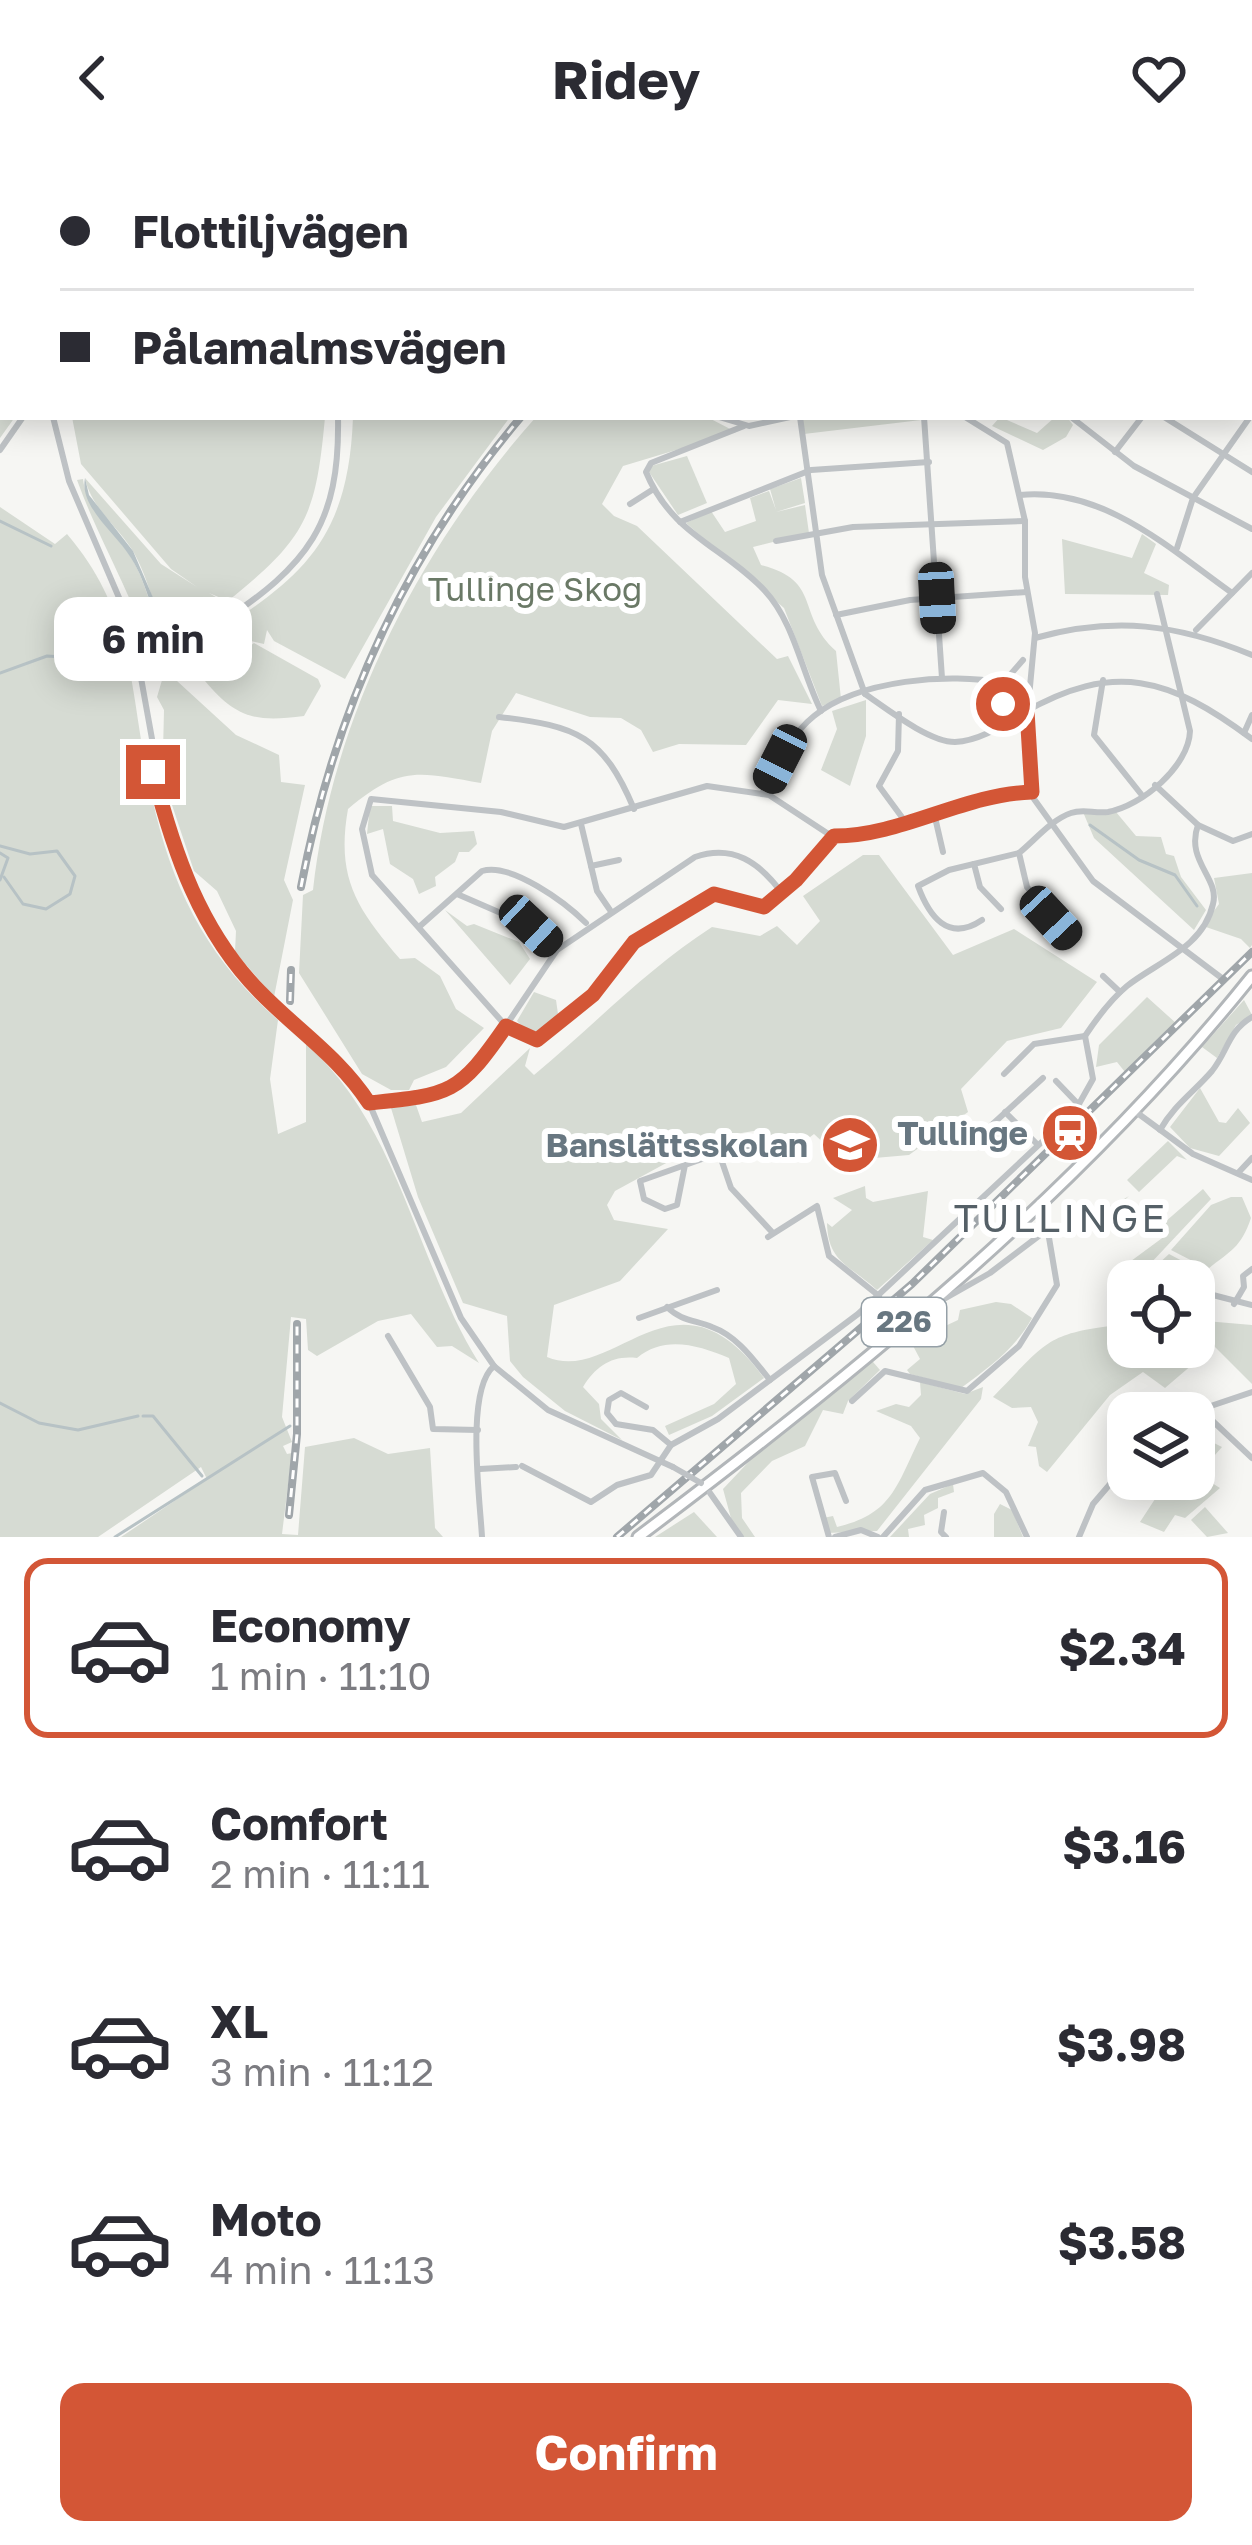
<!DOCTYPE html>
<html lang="en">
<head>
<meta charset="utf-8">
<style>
  body { margin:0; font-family:"Golos Text",sans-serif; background:#f2f2f3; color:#2b2b33; height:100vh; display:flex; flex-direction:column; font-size:45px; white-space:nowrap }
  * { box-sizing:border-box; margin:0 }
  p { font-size:39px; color:#7c7c81 }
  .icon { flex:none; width:66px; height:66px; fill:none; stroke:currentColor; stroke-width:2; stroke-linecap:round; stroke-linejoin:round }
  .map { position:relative; height:1381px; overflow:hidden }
  .sheet { display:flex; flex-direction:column; background:#fff; flex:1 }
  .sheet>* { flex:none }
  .hud { position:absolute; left:0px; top:0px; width:1254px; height:264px; box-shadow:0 6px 30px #0003; display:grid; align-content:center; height:264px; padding:0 60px; background:#fff }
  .controls { position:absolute; left:1107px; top:1104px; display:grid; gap:24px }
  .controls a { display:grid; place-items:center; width:108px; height:108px; border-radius:24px; background:#fff; box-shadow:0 6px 30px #0003; font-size:60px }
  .end { position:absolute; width:54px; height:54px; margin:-27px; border:15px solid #d35636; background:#fff; box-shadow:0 0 0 6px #fff }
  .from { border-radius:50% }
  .bubble { position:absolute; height:84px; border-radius:24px; background:#fff; box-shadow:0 6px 30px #0003; font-size:39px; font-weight:700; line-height:84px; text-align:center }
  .car { position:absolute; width:36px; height:72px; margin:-36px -18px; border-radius:15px; box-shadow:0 0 9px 3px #0007; background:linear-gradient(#222 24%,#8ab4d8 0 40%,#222 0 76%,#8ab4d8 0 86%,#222 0) }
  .hud b { display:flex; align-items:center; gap:42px; height:114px; font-size:45px }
  .hud b+b { border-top:3px solid #e1e1e2 }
  .hud i { width:30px; height:30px; background:#2b2b33 }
  ul { padding:21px 0 0; list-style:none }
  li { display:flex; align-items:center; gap:36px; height:180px; margin:0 24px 18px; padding:0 36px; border:6px solid transparent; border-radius:24px }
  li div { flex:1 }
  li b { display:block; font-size:45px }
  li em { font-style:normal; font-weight:700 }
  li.selected { border-color:#d35636 }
  li>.icon { width:108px; height:108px; stroke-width:1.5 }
  .cta { display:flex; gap:24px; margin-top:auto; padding:24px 60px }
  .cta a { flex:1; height:138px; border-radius:24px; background:#d35636; color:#fff; font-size:48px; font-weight:700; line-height:138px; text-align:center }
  header { display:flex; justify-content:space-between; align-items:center; height:156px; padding:0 60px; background:#fff; font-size:54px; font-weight:700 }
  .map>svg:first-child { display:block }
  .green { fill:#d6dbd3 }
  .water { fill:#b7c2c5 }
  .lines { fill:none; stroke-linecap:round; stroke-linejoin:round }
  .stream { stroke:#b7c2c5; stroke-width:3 }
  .major-casing { stroke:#b2b6b9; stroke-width:15 }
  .minor { stroke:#bec2c5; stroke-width:6 }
  .major { stroke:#fff; stroke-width:9 }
  .rail-casing { stroke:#a0a6aa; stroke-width:8 }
  .rail { stroke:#fff; stroke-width:3; stroke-dasharray:9; stroke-linecap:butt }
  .minor-bridge { stroke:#bec2c5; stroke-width:6 }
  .route { stroke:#d35636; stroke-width:15 }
  .labels { text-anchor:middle; stroke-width:12; stroke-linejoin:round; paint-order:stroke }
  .shield { fill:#fff; stroke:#95a0a7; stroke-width:3 }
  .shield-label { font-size:30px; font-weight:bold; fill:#687781 }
  .park-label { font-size:33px; fill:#6a7966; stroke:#fff }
  .poi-label { font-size:33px; font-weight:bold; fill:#687781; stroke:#fff; text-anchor:end }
  .quarter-label { font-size:39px; letter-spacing:3px; fill:#556067; stroke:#fff }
</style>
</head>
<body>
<header><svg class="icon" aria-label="back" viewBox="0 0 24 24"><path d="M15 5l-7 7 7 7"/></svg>Ridey<svg class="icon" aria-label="heart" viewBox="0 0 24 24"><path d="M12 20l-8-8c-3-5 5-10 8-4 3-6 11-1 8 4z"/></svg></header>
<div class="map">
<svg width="1252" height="1381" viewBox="0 0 1252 1381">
  <rect width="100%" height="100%" fill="#f6f6f3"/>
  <g class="green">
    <path d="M0 0 23 3H3V261H15L0 282Z"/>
    <rect x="33" y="0" width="331" height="3"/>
    <path d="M770 0H1078L1081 3H767Z"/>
    <path d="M72 261H325C316 361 306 382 228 445L209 437 228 448 175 486C151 452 149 420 131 392 115 368 91 351 85 322L161 408 197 431 171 413 81 308Z"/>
    <path d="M353 261H510L436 361 345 523 274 485 267 474 264 488 251 485 197 523 179 501C288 429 348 401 353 261Z"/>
    <path d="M536 261H707L736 276 623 310 602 348 614 360 637 370 777 503 788 500 812 548 778 544 746 589 679 588 653 596 641 574 621 562 590 561 516 537 492 575 481 627C418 616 400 609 348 653 336 721 356 752 400 803L415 802 440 820 456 853 484 872 446 911 414 924 409 934H391L362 918 299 817 303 739 313 734C332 560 421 390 536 261Z"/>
    <path d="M801 261H921V264L804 278Z"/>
    <path d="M1000 261 1037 277 1055 261H1067L1073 269 1066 281 1043 294 992 270Z"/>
    <path d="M687 300 707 347 678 359 649 316 651 310Z"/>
    <path d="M801 322 805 347 776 356 805 349 809 377 753 391 761 409C823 425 795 458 836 495L841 543 822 550 784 452 686 367 711 355 725 376 756 365 750 342 769 335 776 354 770 333Z"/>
    <path d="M83 323C87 357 115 375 132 403 149 432 148 456 173 488L152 503C135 443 99 385 77 324Z"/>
    <path d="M0 351 55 388 67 378C135 458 129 530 149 627 168 724 203 799 278 864L270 923 278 978 306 966V888C399 969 416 1106 479 1207L452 1190 437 1191 411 1158 378 1165 317 1200 308 1194 306 1163 291 1161 282 1261 292 1286 283 1290 287 1298 292 1297 282 1378 298 1379 305 1291 354 1282 388 1298 430 1292 435 1372 443 1381H121L207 1323 201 1311 98 1381H0Z"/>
    <path d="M1142 378 1156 388 1144 417 1169 429 1168 439 1065 438 1062 383 1132 402Z"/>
    <path d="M254 487 318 523 321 530 304 560C256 566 237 563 205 525Z"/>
    <path d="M165 514 236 579 279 599 281 626 305 629 284 724 293 744 274 841 235 796 236 775 217 735 194 715 171 646 163 596 164 554 157 541Z"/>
    <path d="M866 544V580L850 630 821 614 837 573 832 555Z"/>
    <path d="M370 650H392L393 665 440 677 474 675 477 688 469 696H459L455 706 435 721 436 730 419 738 413 723 390 708 383 673 367 678Z"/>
    <path d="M1083 656H1116L1136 680 1161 681 1166 698 1174 700 1181 721 1206 754 1194 774 1094 682Z"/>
    <path d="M863 699H879L953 799 1014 773 1097 826 1061 872 1007 885 961 933 968 956 909 999 863 1003 858 995 829 992 814 978 801 988 789 977 772 982 766 973 712 982 615 1035 607 1049 614 1064 668 1073 620 1125 554 1149 547 1201C615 1230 675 1100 764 1222L712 1260 669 1279 665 1270 714 1248 736 1228 729 1202C698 1189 664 1179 637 1202 612 1199 596 1210 583 1231L599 1248 601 1263 622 1284 565 1255 523 1221 510 1205 507 1160 463 1147 418 1041 391 952 416 949 422 966 461 957 530 892 525 910 534 919C594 869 647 813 712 771L760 780 777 770 797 789 820 765 803 740Z"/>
    <path d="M1252 717V789L1250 792 1241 783 1203 770 1219 748 1214 722Z"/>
    <path d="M445 754 467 770 474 768 519 786 530 803 510 829Z"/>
    <path d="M534 836 556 844 558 858 534 883 517 865Z"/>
    <path d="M1147 841 1177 868 1125 916 1117 906 1096 911 1099 889Z"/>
    <path d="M1244 844 1252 859 1236 869 1217 902 1202 891Z"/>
    <path d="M1200 932 1219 966 1226 967 1238 952 1250 967 1219 1000 1190 992 1170 971Z"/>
    <path d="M1168 985 1187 1004 1177 1000 1139 1036 1127 1024Z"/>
    <path d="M865 1030 866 1042 873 1046 928 1035 923 1081 933 1084 877 1134C850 1109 828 1107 827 1067L832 1071 852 1054 833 1042Z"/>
    <path d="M1203 1033 1211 1043 1134 1125 1127 1108 1169 1077 1165 1066Z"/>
    <path d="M1129 1040 1115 1053 1110 1070 1075 1075 1073 1068C1089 1056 1109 1053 1129 1040Z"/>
    <path d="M1231 1041H1242L1251 1062C1241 1092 1230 1095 1208 1113L1171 1094 1211 1049Z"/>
    <path d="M1169 1098 1205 1117 1202 1136 1194 1139V1125H1140Z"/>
    <path d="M996 1146 1011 1148 1032 1162C1015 1193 989 1211 961 1232L910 1218 907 1214 920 1203 911 1186 958 1164 960 1154Z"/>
    <path d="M1194 1164 1252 1169V1228L1214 1190 1165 1232 1143 1216 1110 1239 1047 1316 1039 1310 1036 1291 1028 1290 1038 1266 1031 1251 1012 1252 993 1241C1050 1183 1045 1177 1128 1168V1191H1194Z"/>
    <path d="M867 1199 880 1214 848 1245 843 1258 823 1254 805 1290 772 1305 741 1337 742 1362 755 1381H744L732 1366 723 1333 789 1263Z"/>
    <path d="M920 1226 965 1238 983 1231 981 1243 877 1375 827 1377 823 1362 833 1360 837 1371C892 1358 896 1331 920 1282L911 1270 876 1255 896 1248 909 1251 921 1239Z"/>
    <path d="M1198 1259 1206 1283 1222 1291 1207 1308 1194 1300Z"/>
    <path d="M1194 1316 1220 1332 1185 1362 1175 1359 1164 1376 1140 1366 1157 1340 1145 1323H1194Z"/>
    <path d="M953 1328 954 1336 938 1342V1352L924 1359 925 1369 908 1373 909 1381H890L930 1338Z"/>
    <path d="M1000 1348 1012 1354 1023 1381H994V1358Z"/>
    <path d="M1205 1351 1228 1377 1207 1381 1191 1364Z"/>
    <path d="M694 1356 717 1381H655Z"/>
  </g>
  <path class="water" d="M85 322 89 339 133 395 173 488C148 456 149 430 131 402 116 377 79 351 85 322Z"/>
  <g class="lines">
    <g class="stream">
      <path d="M0 365 51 390"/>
      <path d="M144 480 160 464"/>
      <path d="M0 517 47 500 63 501 73 488 96 497 126 487"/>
      <path d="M1090 669 1139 704 1175 719 1197 750"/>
      <path d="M0 690 30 698 57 695 75 720 70 738 46 753 23 748 4 721"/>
      <path d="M0 697 8 702 0 724"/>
      <path d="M0 1247 39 1267 78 1274 138 1260"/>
      <path d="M143 1260H153L202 1320"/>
      <path d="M115 1381 290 1270"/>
    </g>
    <g class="major-casing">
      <path id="major" d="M638 1381C858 1216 1080 1035 1252 820"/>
    </g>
    <g class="minor">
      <path d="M29 0V3"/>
      <path d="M389 0 390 3"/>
      <path d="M502 0 508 3"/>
      <path d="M404 3 414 0"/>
      <path d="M421 3 425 0"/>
      <path d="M470 3 473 0"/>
      <path d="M540 3 545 0"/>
      <path d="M596 3 599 0"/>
      <path d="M728 3 731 0"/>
      <path d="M1251 242 1252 243"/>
      <path d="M53 261 69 325 132 472 169 677 200 753 229 803 336 904 369 947 461 1162 494 1210 548 1254 673 1311"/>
      <path d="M719 261 749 270 790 261"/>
      <path d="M800 261 822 419 865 538"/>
      <path d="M924 261 942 522"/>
      <path d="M965 261 1007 287 1025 365V421L1035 477 1026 573 1034 643 1093 725 1223 823"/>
      <path d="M1071 261 1134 310 1252 373"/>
      <path d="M1164 261 1252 316"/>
      <path d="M744 270 651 307 646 316C672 379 724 391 765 435 794 466 802 517 821 555"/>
      <path d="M0 294 23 261"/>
      <path d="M1115 296 1142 261"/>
      <path d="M1020 339C1104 331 1170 393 1232 437"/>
      <path d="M630 348 652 334"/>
      <path d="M680 366 811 314 929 306"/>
      <path d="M776 385 853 371 1025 365"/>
      <path d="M1177 392 1193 342 1250 261"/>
      <path d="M836 459 910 444 1027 436"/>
      <path d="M1196 474 1252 417"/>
      <path d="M1035 482C1115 460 1177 468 1252 499"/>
      <path d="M139 515C168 504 194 484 220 467 308 409 340 368 338 261"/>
      <path d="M1103 524 1094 579 1141 638"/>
      <path d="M865 538C887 553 929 586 955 586 980 585 1003 569 1023 557 1114 505 1169 521 1252 583"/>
      <path d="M899 558 898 595 879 630 904 664"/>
      <path d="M499 561C578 570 603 580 634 653"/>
      <path d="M1014 563 1003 550V527L1023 504"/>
      <path d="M1244 577 1252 559"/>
      <path d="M1155 629 1198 669 1233 685 1252 678"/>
      <path d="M762 638C776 611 790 579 814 560 858 524 950 516 1003 527"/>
      <path d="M934 657 943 696"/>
      <path d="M581 668 597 735 610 754"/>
      <path d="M834 680 797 724 764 751 714 738 634 786 590 842 534 885 506 870 372 719 362 673 371 643 501 656 564 671 707 630 769 639 830 679 855 680 982 640 1032 636"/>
      <path d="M974 708 980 731 1001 753"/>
      <path d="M591 710 619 704"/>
      <path d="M457 738 531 770 557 794"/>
      <path d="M982 764C948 787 929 760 918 730L949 714 1019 697"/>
      <path d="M419 771 482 715C511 706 566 747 586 767"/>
      <path d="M1073 787 1027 731 1019 697C1035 684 1051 664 1071 657 1084 652 1094 658 1108 656 1142 650 1189 610 1190 575L1157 438"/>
      <path d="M1103 820 1120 836"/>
      <path d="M1085 880C1097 862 1110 844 1127 830 1157 806 1203 792 1213 748 1220 722 1185 705 1198 669"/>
      <path d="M1004 918 1034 888 1085 880"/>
      <path d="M1056 925 1079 949"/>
      <path d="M369 947 434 939 474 917 557 794 695 701C733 688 759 706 782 737"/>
      <path d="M1005 956 1038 989"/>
      <path d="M1136 956 1193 998 1252 1024"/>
      <path d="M1160 974C1174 949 1194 936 1212 915 1228 895 1228 875 1252 861"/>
      <path d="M983 978 981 988 973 991V986L1043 922"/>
      <path d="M719 997 763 988"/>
      <path d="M685 1009 677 1049 665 1053 644 1043 640 1025 719 997 731 1032 772 1076"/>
      <path d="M1238 1017 1252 1002"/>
      <path d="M768 1081 817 1050 829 1100 879 1140"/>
      <path d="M1209 1138 1252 1149"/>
      <path d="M937 1147 990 1117 1048 1073"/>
      <path d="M1234 1148 1244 1131 1243 1120 1252 1113"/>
      <path d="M667 1151C681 1165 695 1164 712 1171 737 1180 753 1203 770 1224"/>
      <path d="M639 1162 717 1134"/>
      <path d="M388 1180 430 1251 433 1273 478 1274"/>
      <path d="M852 1245 885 1215 967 1235 1019 1190 1057 1129 1047 1070 1035 1055"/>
      <path d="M646 1251 621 1237 609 1244 607 1257 616 1268 653 1274 671 1289"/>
      <path d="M1200 1253 1252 1302"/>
      <path d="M1190 1257 1252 1236"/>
      <path d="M522 1310 591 1346 617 1329 651 1319 671 1289 718 1263 858 1158 1075 955 1093 923 1085 880"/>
      <path d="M480 1313 516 1311"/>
      <path d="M710 1337 741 1381"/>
      <path d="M944 1356 941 1376 946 1381"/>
      <path d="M482 1381C480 1343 465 1234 494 1210"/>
      <path d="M829 1381 812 1321 835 1317 846 1345"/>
      <path d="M835 1381 861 1374 878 1381"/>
      <path d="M883 1381 925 1334 983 1317 1006 1336 1027 1381"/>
      <path d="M1079 1381 1093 1348 1128 1307"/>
    </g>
    <use href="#major" class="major"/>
    <g class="rail-casing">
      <g id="rail">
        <path d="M753 3 756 0"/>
        <path d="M301 731C334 556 405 398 521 261"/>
        <path d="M290 845 291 814"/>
        <path d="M289 1359 297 1278V1168"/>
        <path d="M617 1381 912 1128 1252 796"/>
      </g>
    </g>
    <use href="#rail" class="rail"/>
    <path class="minor-bridge" d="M673 1311 701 1327"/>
  </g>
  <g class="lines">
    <path class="route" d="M153 616C174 697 200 775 260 836 297 874 339 901 369 947 451 939 459 938 506 870L537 884 593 839 634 786 714 738 764 751 796 724 834 680C902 680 963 638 1032 636L1027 555 1014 563 1003 548"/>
  </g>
  <defs>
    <g id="station-disc" transform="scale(3)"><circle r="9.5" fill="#d35636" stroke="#fff"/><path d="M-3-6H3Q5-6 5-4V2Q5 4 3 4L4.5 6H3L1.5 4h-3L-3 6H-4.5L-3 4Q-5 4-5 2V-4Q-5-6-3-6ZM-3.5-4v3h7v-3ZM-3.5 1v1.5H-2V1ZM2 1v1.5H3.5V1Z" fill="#fff"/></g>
    <g id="school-disc" transform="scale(3)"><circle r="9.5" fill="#d35636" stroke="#fff"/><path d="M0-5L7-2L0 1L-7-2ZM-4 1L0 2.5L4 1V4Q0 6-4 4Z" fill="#fff"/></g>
  </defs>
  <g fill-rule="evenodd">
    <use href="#station-disc" x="1070" y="977"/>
    <use href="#school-disc" x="850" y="989"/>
  </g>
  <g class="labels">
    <rect class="shield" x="862" y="1142" width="84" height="48" rx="9"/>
    <g class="shield-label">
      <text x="904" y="1176">226</text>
    </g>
    <g class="park-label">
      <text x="535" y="445">Tullinge Skog</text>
    </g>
    <g class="poi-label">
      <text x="1028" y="989">Tullinge</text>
      <text x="808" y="1001">Banslättsskolan</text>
    </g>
    <g class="quarter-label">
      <text x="1061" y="1076">TULLINGE</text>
    </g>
  </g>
</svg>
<div class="controls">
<a><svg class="icon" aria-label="locate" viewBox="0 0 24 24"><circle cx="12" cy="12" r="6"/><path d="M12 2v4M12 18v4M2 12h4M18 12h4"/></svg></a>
<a><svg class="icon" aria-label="layers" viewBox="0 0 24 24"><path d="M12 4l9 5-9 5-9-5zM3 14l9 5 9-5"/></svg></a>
</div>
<i class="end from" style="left:1003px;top:548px"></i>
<i class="end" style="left:153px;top:616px"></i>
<div class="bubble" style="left:54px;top:441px;width:198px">6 min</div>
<i class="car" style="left:937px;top:442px;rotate:177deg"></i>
<i class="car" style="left:780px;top:603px;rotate:207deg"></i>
<i class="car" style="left:1051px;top:762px;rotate:137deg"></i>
<i class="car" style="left:531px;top:770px;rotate:133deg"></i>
<div class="hud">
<b><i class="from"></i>Flottiljvägen</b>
<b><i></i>Pålamalmsvägen</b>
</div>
</div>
<section class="sheet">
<ul>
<li class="selected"><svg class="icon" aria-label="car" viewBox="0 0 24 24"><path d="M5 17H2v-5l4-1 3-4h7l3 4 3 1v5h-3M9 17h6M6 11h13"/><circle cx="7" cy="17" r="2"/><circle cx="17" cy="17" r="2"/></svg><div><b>Economy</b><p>1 min · 11:10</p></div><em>$2.34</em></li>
<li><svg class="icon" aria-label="car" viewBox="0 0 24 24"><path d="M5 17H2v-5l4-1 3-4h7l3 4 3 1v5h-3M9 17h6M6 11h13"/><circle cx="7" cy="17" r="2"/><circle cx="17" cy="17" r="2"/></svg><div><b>Comfort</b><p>2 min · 11:11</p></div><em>$3.16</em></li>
<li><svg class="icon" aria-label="car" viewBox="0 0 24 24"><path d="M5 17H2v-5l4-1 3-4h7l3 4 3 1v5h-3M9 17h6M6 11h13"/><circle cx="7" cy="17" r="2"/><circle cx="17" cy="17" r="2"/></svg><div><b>XL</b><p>3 min · 11:12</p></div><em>$3.98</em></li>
<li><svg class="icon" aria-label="car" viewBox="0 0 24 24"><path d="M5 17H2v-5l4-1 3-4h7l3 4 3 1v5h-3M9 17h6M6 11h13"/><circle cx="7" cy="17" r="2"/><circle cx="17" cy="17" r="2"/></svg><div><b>Moto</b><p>4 min · 11:13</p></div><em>$3.58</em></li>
</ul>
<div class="cta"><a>Confirm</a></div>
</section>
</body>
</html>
